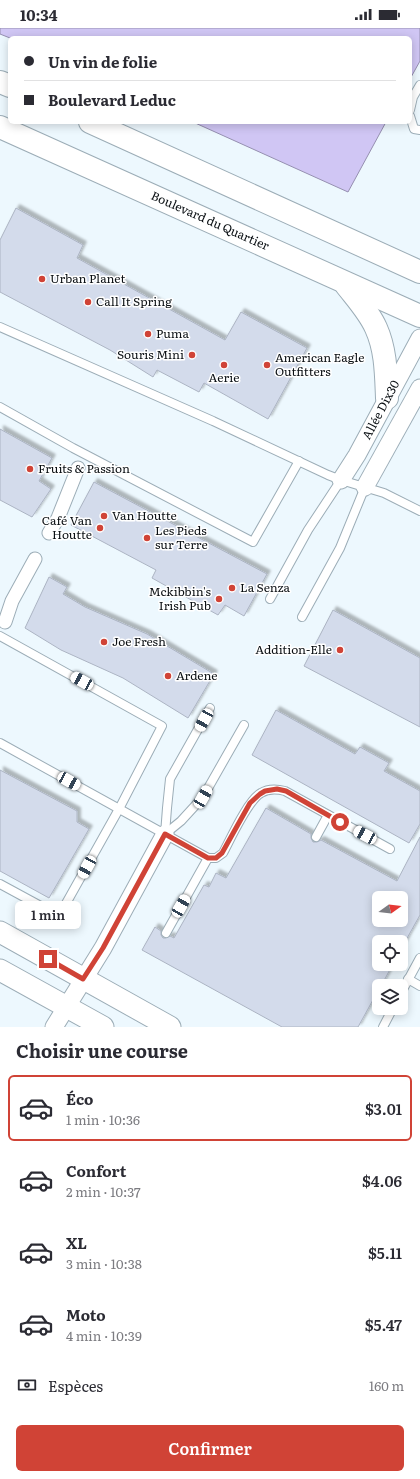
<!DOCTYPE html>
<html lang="fr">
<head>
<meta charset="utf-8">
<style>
  body { margin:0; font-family:Literata,serif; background:#f7f7f7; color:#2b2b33; height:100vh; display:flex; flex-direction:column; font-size:15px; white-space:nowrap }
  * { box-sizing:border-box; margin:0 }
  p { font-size:13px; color:#7c7c81 }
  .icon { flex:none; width:22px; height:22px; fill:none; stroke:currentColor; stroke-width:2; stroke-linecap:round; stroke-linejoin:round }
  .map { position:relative; height:999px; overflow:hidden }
  .sheet { display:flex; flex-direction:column; background:#fff; flex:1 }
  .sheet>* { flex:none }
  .guide { position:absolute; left:8px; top:8px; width:404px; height:88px; border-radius:6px; box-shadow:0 2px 10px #0003; display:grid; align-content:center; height:88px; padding:0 16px; background:#fff }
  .needle { width:26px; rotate:75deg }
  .controls { position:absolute; left:372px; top:863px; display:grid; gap:8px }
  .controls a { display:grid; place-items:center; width:36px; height:36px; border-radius:6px; background:#fff; box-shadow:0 2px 10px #0003; font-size:20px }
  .end { position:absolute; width:18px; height:18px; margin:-9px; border:5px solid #d04336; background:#fff; box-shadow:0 0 0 2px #fff }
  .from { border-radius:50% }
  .bubble { position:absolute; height:28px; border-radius:6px; background:#fff; box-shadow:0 2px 10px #0003; font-size:13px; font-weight:600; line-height:28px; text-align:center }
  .car { position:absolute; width:12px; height:24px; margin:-12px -6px; border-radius:5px; box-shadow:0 0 3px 1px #0007; background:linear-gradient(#fff 24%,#345 0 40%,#fff 0 76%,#345 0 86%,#fff 0) }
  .guide b { display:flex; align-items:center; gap:14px; height:38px; font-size:15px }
  .guide b+b { border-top:1px solid #e1e1e2 }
  .guide i { width:10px; height:10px; background:#2b2b33 }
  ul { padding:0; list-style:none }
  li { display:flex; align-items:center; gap:12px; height:66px; margin:0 8px 6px; padding:0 8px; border:2px solid transparent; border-radius:6px }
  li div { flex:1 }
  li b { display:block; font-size:15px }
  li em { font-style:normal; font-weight:600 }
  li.active { border-color:#d04336 }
  li>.icon { width:36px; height:36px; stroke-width:1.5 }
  h2 { padding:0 16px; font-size:18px; line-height:48px }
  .pay { display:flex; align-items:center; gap:10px; height:44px; padding:0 16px; font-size:15px }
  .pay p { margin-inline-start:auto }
  .primary-button { display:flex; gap:8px; margin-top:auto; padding:8px 16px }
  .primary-button a { flex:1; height:46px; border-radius:6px; background:#d04336; color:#fff; font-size:16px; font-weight:600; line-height:46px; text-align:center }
  .status { display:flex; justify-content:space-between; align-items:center; height:28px; padding:0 20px; background:#fff; direction:ltr }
  .status svg { height:11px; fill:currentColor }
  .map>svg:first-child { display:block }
  .water { fill:#d0c6f4; stroke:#958fb0 }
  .building { fill:#d3dbeb; stroke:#acb4c3; fill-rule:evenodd; filter:url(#shadow) }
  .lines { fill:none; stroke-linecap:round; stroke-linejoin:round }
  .service-casing { stroke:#9cadb7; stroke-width:10 }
  .pedestrian-casing { stroke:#9cadb7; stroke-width:15 }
  .minor-casing { stroke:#9cadb7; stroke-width:19 }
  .tertiary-casing { stroke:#9cadb7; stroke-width:23 }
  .secondary-casing { stroke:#9cadb7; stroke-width:24 }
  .service { stroke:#fff; stroke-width:8 }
  .pedestrian { stroke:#fff; stroke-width:13 }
  .minor { stroke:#fff; stroke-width:17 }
  .tertiary { stroke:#fff; stroke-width:21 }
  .secondary { stroke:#fff; stroke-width:22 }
  .route { stroke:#d04336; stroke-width:5 }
  .poi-dot { fill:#d04336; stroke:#fff; stroke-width:1.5 }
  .labels { text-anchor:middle; stroke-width:3; stroke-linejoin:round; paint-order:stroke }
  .street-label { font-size:12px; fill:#0a0f13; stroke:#fff }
  .poi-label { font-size:12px; fill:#0a0f13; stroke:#fff; text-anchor:start }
</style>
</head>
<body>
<div class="status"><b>10:34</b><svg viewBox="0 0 49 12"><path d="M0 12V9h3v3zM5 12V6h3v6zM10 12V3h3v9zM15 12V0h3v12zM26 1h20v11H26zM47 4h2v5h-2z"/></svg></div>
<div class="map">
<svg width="420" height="999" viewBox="0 0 420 999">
  <defs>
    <filter id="shadow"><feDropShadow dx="3.5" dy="-3.5" stdDeviation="1" flood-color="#0004"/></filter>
  </defs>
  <rect width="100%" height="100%" fill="#edf8fe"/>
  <g class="water">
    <path d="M0 0H420V33L410 51V10H10L0 6Z"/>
    <path d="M193 94H386L348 164Z"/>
  </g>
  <g class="building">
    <path d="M16 180 83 217 77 230 225 312 241 284 307 320 268 391 204 355 199 364 157 342 153 349 110 322 0 264V212Z"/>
    <path d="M0 401 52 430 39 453 51 461 32 489 0 472Z"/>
    <path d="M94 454 267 546 244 588 225 577 218 587 152 550 156 542 71 497Z"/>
    <path d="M49 549 67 559 63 566 85 579 147 606 214 646 188 690 123 650 61 622 25 600Z"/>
    <path d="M333 582 420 630V699L304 638Z"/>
    <path d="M276 682 355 726 360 719 389 735 384 743 420 763V796L409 815 252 727Z"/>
    <path d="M0 742 77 783V794L89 801 49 870 0 843Z"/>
    <path d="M266 780 311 806V810L313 814H317L321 812 397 853 420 809V887L401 921V914H379V936H393L381 958H379V961L358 999H282L142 922 155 899 161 903V907L163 910H166L170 908 174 910 204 857 209 859 216 845 226 850ZM379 870H401V892H379Z"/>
  </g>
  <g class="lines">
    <g class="service-casing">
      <g id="service">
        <path d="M410 82 413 69 420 57"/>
        <path d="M410 88 414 101 420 102"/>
        <path d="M0 299 213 393 328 447 341 452 384 465 420 483"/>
        <path d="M0 379 73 420 253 514 299 433"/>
        <path d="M270 571 308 502 341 452"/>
        <path d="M302 589 340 520 365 459"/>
        <path d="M0 608 162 698 119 781 59 888 0 856"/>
        <path d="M0 715 208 830H216L223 825C231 810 248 772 261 765 269 760 277 761 285 763L390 821"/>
        <path d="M165 806 167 780 170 751 210 680"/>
        <path d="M165 806 181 793 203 769 244 697"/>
        <path d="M316 809 328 787"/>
        <path d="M166 905 208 830"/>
        <path d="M408 951 420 958"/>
        <path d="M401 965 420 930"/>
        <path d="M383 999 393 980"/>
      </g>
    </g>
    <g class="pedestrian-casing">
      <g id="pedestrian">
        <path d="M49 505 58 490 78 440"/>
        <path d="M5 594 12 573 35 531"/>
      </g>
    </g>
    <g class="minor-casing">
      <g id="minor">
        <path d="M341 452 357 427 420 310"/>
        <path d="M365 459 420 360"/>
        <path d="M54 999 103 920 165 806"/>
      </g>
    </g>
    <g class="tertiary-casing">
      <g id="tertiary">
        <path d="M0 904 170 999"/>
        <path d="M0 942 103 999"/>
      </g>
    </g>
    <g class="secondary-casing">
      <g id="secondary">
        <path d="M0 54 10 58"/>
        <path d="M90 94 420 244"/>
        <path d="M0 99 420 288"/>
        <path d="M346 257C356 270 369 284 376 300 386 322 386 346 387 370"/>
      </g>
    </g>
    <use href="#service" class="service"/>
    <use href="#pedestrian" class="pedestrian"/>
    <use href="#minor" class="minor"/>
    <use href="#tertiary" class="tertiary"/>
    <use href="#secondary" class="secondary"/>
  </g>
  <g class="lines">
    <path class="route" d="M48 931 83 951 103 920 165 806 208 830H216L222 825 250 775 260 766 265 763 277 761 286 763 340 794"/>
  </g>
  <g class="poi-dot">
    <circle cx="42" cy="251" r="4"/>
    <circle cx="88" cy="274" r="4"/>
    <circle cx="148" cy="306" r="4"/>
    <circle cx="192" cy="327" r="4"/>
    <circle cx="224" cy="337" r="4"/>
    <circle cx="267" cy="337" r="4"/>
    <circle cx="30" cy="441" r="4"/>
    <circle cx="104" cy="488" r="4"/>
    <circle cx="100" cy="500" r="4"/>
    <circle cx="147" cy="510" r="4"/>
    <circle cx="232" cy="560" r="4"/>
    <circle cx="219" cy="571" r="4"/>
    <circle cx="104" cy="614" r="4"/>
    <circle cx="340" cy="622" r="4"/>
    <circle cx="168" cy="648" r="4"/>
  </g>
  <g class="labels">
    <g class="street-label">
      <text transform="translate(210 193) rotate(24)" y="4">Boulevard du Quartier</text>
      <text transform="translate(381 382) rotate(-62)" y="4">Allée Dix30</text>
    </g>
    <g class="poi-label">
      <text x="50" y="255">Urban Planet</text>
      <text x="96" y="278">Call It Spring</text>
      <text x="156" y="310">Puma</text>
      <text x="184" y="331" text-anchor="end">Souris Mini</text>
      <text x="275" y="334">American Eagle<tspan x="275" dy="14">Outfitters</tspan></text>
      <text x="224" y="354" text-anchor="middle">Aerie</text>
      <text x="38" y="445">Fruits &amp; Passion</text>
      <text x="112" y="492">Van Houtte</text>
      <text x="92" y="497" text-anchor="end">Café Van<tspan x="92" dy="14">Houtte</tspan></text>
      <text x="155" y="507">Les Pieds<tspan x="155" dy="14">sur Terre</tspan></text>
      <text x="240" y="564">La Senza</text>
      <text x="211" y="568" text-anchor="end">Mckibbin's<tspan x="211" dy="14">Irish Pub</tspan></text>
      <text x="112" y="618">Joe Fresh</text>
      <text x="332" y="626" text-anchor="end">Addition-Elle</text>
      <text x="176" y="652">Ardene</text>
    </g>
  </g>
</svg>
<div class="controls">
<a><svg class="needle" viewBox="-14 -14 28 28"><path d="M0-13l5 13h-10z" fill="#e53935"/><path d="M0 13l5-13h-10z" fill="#7c7c81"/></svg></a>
<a><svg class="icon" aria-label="locate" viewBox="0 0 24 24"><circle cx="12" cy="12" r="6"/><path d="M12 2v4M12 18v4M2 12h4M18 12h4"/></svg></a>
<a><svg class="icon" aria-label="layers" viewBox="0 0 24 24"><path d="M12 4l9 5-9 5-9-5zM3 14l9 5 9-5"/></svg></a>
</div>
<i class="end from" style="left:340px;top:794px"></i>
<i class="end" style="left:48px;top:931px"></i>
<div class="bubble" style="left:15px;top:873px;width:66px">1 min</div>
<i class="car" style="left:82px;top:653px;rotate:299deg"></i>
<i class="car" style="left:204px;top:692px;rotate:209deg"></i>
<i class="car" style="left:69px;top:753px;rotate:119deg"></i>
<i class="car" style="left:203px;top:769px;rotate:30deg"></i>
<i class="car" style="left:365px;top:807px;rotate:298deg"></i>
<i class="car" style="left:87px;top:839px;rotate:209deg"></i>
<i class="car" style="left:181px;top:878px;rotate:30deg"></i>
<div class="guide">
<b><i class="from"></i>Un vin de folie</b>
<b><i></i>Boulevard Leduc</b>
</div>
</div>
<section class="sheet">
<h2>Choisir une course</h2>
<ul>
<li class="active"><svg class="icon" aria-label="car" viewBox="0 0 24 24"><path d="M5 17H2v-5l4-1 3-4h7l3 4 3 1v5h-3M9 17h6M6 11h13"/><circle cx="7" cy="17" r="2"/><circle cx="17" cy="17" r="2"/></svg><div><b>Éco</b><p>1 min · 10:36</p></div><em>$3.01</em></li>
<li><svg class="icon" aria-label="car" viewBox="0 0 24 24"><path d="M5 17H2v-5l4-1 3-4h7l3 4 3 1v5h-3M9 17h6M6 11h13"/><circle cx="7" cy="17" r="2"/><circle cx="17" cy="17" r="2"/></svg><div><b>Confort</b><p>2 min · 10:37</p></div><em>$4.06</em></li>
<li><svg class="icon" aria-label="car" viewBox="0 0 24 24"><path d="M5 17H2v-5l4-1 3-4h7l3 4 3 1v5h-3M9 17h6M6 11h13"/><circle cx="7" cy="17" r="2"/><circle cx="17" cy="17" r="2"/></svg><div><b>XL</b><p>3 min · 10:38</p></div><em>$5.11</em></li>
<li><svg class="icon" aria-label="car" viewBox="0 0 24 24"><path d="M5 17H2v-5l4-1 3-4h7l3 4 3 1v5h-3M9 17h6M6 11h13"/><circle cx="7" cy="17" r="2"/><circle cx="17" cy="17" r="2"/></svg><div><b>Moto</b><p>4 min · 10:39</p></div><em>$5.47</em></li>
</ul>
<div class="pay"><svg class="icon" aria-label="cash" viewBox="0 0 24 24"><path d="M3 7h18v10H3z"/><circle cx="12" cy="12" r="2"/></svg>Espèces<p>160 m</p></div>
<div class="primary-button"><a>Confirmer</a></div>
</section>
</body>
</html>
